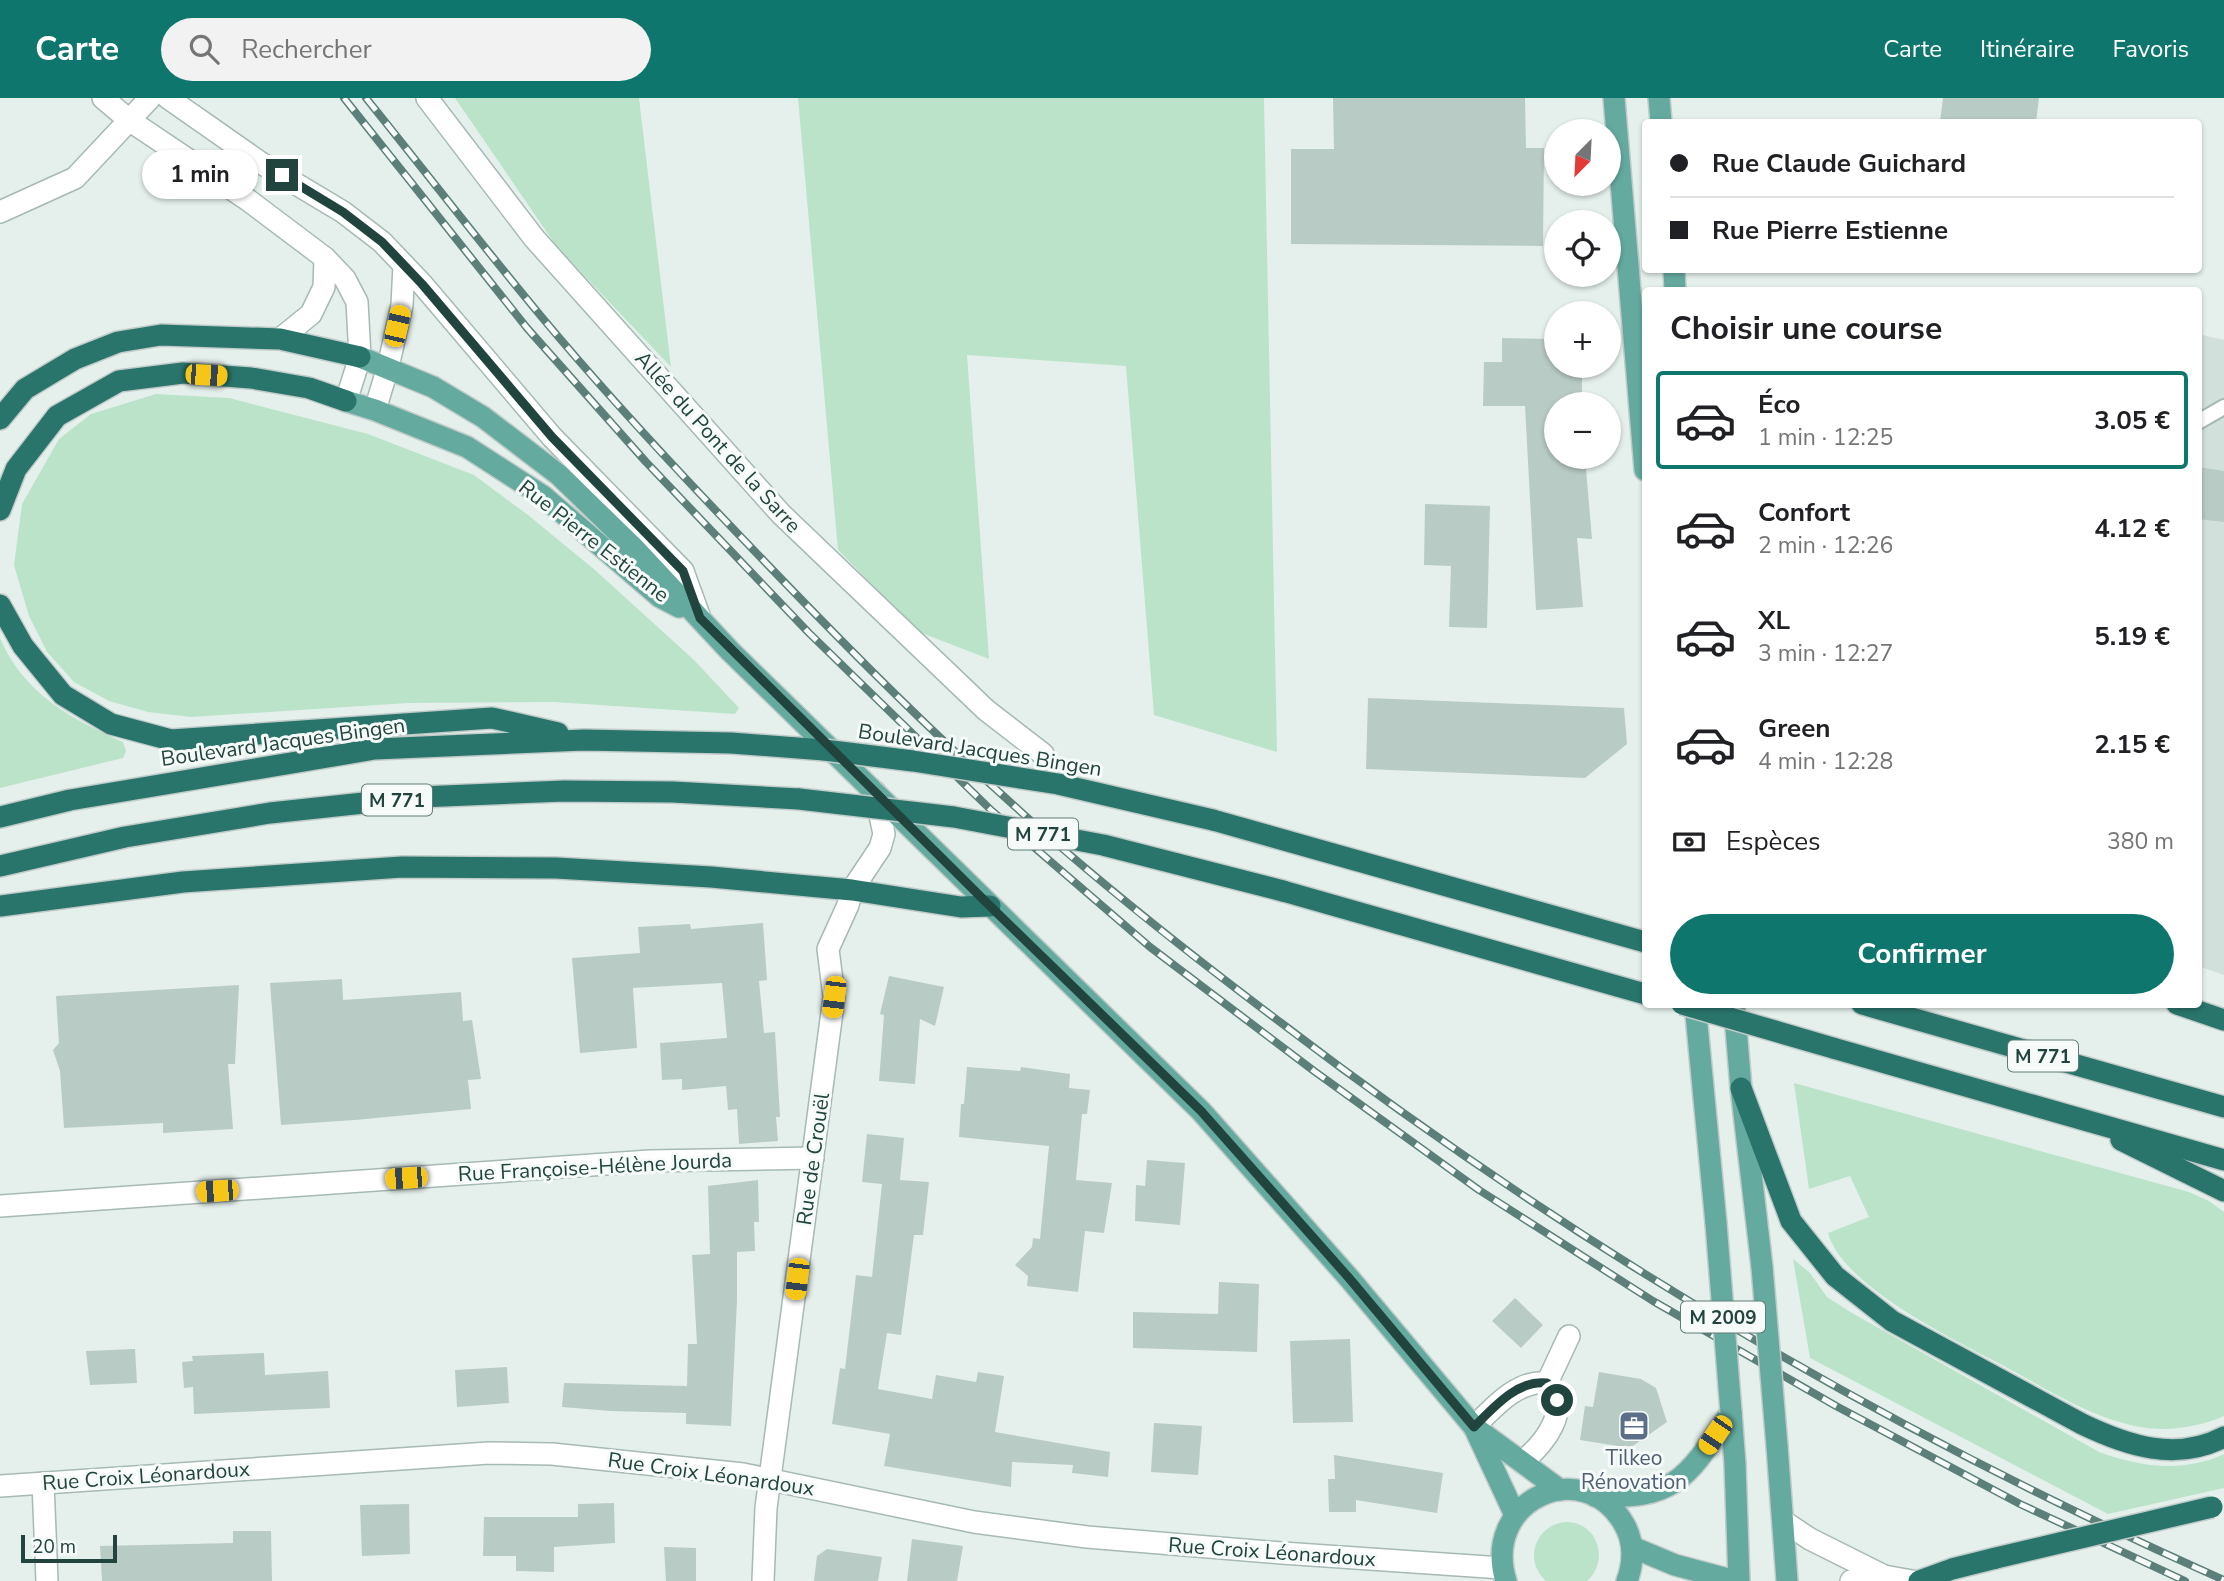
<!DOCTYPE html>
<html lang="fr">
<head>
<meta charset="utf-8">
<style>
  body { margin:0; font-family:"Nunito Sans",sans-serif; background:#f2f2f2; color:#202124; height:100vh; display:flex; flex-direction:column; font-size:26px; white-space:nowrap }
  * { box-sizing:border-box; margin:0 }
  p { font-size:23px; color:#757577 }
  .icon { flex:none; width:38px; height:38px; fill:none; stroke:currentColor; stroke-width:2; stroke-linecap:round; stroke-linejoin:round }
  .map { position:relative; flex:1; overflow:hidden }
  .panel { position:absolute; left:1642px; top:189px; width:560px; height:721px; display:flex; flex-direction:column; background:#fff; border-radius:7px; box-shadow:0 2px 5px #0004 }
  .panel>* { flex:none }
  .hud { position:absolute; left:1642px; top:21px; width:560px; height:154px; border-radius:7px; box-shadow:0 2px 5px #0004; display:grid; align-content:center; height:154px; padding:0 28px; background:#fff }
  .needle { width:46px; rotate:204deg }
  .buttons { position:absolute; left:1544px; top:21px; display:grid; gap:14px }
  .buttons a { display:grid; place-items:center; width:77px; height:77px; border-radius:50%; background:#fff; box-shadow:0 2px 5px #0004; font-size:35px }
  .scale { position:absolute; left:21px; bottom:18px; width:96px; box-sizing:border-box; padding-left:7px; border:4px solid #21443e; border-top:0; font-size:19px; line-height:24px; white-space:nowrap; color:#21443e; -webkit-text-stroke:5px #f6fbf9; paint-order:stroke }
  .end { position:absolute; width:32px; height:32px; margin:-16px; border:9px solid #21443e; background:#fff; box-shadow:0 0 0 4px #fff }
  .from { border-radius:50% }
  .bubble { position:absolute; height:49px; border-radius:24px; background:#fff; box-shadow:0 2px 5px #0004; font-size:23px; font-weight:700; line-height:49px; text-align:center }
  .car { position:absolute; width:21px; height:42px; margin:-21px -10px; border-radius:9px; box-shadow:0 0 5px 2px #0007; background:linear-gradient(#f5c518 24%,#345 0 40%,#f5c518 0 76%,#345 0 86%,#f5c518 0) }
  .hud b { display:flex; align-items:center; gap:24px; height:66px; font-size:26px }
  .hud b+b { border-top:2px solid #e0e0e0 }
  .hud i { width:18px; height:18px; background:#202124 }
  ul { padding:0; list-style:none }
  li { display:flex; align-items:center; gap:21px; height:98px; margin:0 14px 10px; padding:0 14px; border:4px solid transparent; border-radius:7px }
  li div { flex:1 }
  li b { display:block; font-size:26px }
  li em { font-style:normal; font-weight:700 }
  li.active { border-color:#0f766e }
  li>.icon { width:63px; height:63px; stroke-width:1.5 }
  h2 { padding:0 28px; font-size:32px; line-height:84px }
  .pay { display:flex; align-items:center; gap:18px; height:77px; padding:0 28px; font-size:26px }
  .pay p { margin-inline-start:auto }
  .action { display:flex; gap:14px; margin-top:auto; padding:14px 28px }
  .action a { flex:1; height:80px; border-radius:42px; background:#0f766e; color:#fff; font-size:28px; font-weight:700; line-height:80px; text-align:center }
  header { display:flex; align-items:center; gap:42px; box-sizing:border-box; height:98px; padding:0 35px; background:#0f766e; color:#fff }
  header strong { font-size:33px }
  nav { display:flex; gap:38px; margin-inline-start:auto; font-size:24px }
  .search { width:490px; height:63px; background:#f2f2f2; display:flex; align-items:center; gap:18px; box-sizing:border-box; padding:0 24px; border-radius:38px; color:#757577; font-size:26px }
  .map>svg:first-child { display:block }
  .built { fill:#d2e0db }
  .green { fill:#bbe3ca }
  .building { fill:#b9cbc5 }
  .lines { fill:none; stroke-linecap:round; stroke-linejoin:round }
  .lane-casing { stroke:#a6b9b4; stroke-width:18 }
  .street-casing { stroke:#a6b9b4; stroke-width:24 }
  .primary-casing { stroke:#c1cbc9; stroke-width:24 }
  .highway-casing { stroke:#c1cbc9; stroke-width:24 }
  .lane { stroke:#fff; stroke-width:14 }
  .street { stroke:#fff; stroke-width:21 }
  .primary { stroke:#64aa9f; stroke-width:21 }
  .highway { stroke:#29756c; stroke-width:21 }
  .rail-casing { stroke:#5c7f79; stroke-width:8 }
  .rail { stroke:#f6fbf9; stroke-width:5; stroke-dasharray:16; stroke-linecap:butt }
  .primary-bridge-casing { stroke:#c1cbc9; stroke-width:24; stroke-linecap:butt }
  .highway-bridge-casing { stroke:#c1cbc9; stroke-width:24; stroke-linecap:butt }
  .primary-bridge { stroke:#64aa9f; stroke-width:21 }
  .highway-bridge { stroke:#29756c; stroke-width:21 }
  .route { stroke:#21443e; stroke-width:9 }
  .labels { text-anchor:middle; stroke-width:6; stroke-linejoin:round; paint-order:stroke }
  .shield { fill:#f6fbf9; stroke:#617b76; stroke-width:2 }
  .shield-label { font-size:19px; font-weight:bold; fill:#21443e }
  .street-label { font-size:21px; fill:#21443e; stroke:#f6fbf9 }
  .service-label { font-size:21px; fill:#4e5e75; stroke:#f6fbf9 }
</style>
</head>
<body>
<header>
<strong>Carte</strong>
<div class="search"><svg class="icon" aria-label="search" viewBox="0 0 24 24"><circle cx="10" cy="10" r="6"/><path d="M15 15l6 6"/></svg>Rechercher</div>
<nav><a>Carte</a><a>Itinéraire</a><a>Favoris</a></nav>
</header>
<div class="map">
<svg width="2224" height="1483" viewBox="0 0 2224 1483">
  <rect width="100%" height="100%" fill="#e5f0ec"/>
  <path class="built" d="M2198 236 2224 242V877L2198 868Z"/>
  <g class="green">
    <path d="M455 0H639L671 269 557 149Z"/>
    <path d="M798 0H1264L1277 654 1154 617 1126 268 967 257 989 561 919 534 838 452Z"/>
    <path d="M156 296 229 300 368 336 474 377 528 417 595 472 694 562 739 610 735 616 554 604 408 605 191 619 148 614 109 603 74 584 47 554 29 518 14 467 22 406 59 341 91 316Z"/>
    <path d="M0 540C23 595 71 621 123 644L126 653 123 660 0 690Z"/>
    <path d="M1794 985 2189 1094 2209 1103 2224 1114V1318C2199 1329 2167 1334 2140 1329 2091 1320 2047 1291 2004 1268 1955 1242 1843 1189 1828 1135L1869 1119 1850 1078 1809 1091Z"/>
    <path d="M1793 1161 1810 1175 1827 1199 1852 1215 2099 1354C2140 1369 2183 1375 2224 1356V1390L2108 1416 1810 1260Z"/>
    <path d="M1565 1424C1598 1423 1610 1463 1587 1483H1546C1523 1463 1535 1427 1565 1424Z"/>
  </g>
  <g class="building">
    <path d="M1333 0H1525L1526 50H1544L1543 148 1291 146V51H1334Z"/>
    <path d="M1943 0H2039L2036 24H1940Z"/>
    <path d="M1502 240 1556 241V268H1582V306H1556V359H1585L1592 441 1577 440 1583 509 1536 512 1525 308H1483L1484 264H1502Z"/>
    <path d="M2198 369 2224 373V424L2198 421Z"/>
    <path d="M1425 406 1490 408 1487 530 1449 529 1451 468 1424 467Z"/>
    <path d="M1368 600 1624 610 1627 646 1585 680 1366 671Z"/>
    <path d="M763 825 767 882 759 883 764 935 775 934 780 1019H776L778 1043 739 1046 737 1011 728 1012 726 988 682 992V981L662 982 660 945 727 940 722 885 633 890 637 950 580 955 572 860 640 855 638 829 690 826 691 831Z"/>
    <path d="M889 878 944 889 935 928 920 921 915 986 879 983 884 917 880 916Z"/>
    <path d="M342 881 343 902 461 894 463 923 472 922 481 981 468 982 471 1011 355 1022 281 1027 270 885Z"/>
    <path d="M239 887 235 966H228L233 1031 163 1035V1025L64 1030 60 973 53 952 59 945 56 898Z"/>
    <path d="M967 969 1020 973 1021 969 1070 976 1069 990 1090 992 1087 1016H1082L1076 1082 1112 1085 1104 1135 1085 1133 1078 1194 1027 1188 1028 1178 1015 1167 1032 1149 1033 1140 1040 1141 1049 1048 959 1039 961 1006H964Z"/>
    <path d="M867 1036 904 1040 900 1082 929 1084 923 1137H914L901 1237 887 1235 878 1291 932 1301 936 1277 976 1284 978 1274 1004 1278 995 1334 1110 1354 1108 1379 1072 1375 1073 1367 1012 1364 1011 1389 884 1368 890 1336 832 1326 840 1270 845 1271 856 1177 872 1179 882 1086 862 1084Z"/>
    <path d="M1147 1062 1185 1065 1180 1127 1135 1123 1136 1087 1145 1088Z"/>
    <path d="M758 1082 759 1124H754L755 1153 737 1154V1202L731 1328 686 1326V1315L610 1313 562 1309 564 1285 687 1288 688 1246H697L692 1157 710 1156 708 1088Z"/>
    <path d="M1219 1184 1259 1186 1257 1254 1133 1250V1214L1218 1216Z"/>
    <path d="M1515 1200 1543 1227 1521 1250 1492 1223Z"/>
    <path d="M1350 1241 1353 1324 1293 1325 1290 1243Z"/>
    <path d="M135 1251 137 1285 90 1287 86 1253Z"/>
    <path d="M264 1255 265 1277 328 1273 330 1310 194 1316 193 1289 184 1290 182 1264 193 1263 192 1258Z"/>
    <path d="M507 1269 509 1305 457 1309 455 1272Z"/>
    <path d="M1599 1274 1641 1281 1656 1290 1667 1324 1630 1350 1580 1342 1585 1308 1593 1309Z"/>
    <path d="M1154 1325 1202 1328 1198 1377 1151 1374Z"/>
    <path d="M1334 1357 1443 1375 1437 1415 1356 1402V1414H1329L1328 1381H1335Z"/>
    <path d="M614 1405 615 1445 554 1449V1474L516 1473V1458H483L484 1419H578V1406Z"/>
    <path d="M409 1406 410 1456 362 1458 360 1407Z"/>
    <path d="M233 1433H271L272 1483H102L100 1448 233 1445Z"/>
    <path d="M912 1441 963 1448 957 1483H907Z"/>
    <path d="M664 1449 696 1450V1483H666Z"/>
    <path d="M827 1451 882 1459 878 1483H814L817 1458Z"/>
  </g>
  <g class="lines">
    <g class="lane-casing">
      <path id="lane" d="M2198 324 2224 309"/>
    </g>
    <g class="street-casing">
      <g id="street">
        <path d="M103 0 129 22 248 102 325 160 324 189 311 216 280 241"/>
        <path d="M168 0 261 65 343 114 382 144 422 186 552 339 683 473 700 520"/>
        <path d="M427 0 534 140 781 416 986 612 1043 656"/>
        <path d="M0 114 75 80 150 0"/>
        <path d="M325 160 345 181 357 204 360 259 346 303"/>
        <path d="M375 312 388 269 402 207 404 167"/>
        <path d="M0 1108 650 1063 813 1060"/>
        <path d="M1547 1285 1569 1238"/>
        <path d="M1474 1329C1493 1310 1518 1281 1547 1285 1573 1311 1544 1346 1522 1364"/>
        <path d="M43 1385 47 1483"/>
        <path d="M0 1388 489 1355 552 1356 743 1376 974 1424 1087 1439 1282 1455 1502 1470"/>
        <path d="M1783 1423 1810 1441 1884 1478 1912 1483"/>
        <path d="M763 1483 766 1410 834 899 828 851 848 807 852 792 880 750 884 736 875 694"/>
        <path d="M1851 1483 1884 1478"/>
      </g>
    </g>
    <g class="primary-casing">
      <g id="primary">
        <path d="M1614 0 1645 372"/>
        <path d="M1659 0 1661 24"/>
        <path d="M1674 172 1675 192"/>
        <path d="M360 259 433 289 483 319 559 377 633 449 730 553 1201 1013 1349 1180 1474 1329 1560 1392"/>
        <path d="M346 303 375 312 467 349 543 398 660 499 679 509"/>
        <path d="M1695 906 1716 1125"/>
        <path d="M1734 906 1741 990 1762 1169"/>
        <path d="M1731 1314 1735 1366 1739 1483"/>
        <path d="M1475 1331 1515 1417"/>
        <path d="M1777 1348 1787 1483"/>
        <path d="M1595 1398C1677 1403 1689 1377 1731 1314"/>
        <path d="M1632 1449 1675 1467 1735 1483"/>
        <path d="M1506 1483C1481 1401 1584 1356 1624 1426 1634 1443 1634 1464 1627 1483"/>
      </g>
    </g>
    <g class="highway-casing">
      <g id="highway">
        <path d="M0 321 25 291 75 261 118 244 161 237 280 241 360 259"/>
        <path d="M0 412 16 371 57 318 119 283 183 275 251 280 309 290 346 303"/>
        <path d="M0 507 23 548 63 597 111 626 171 642 492 620 558 635"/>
        <path d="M0 719 70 702 375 651 584 642 731 645 824 652"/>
        <path d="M1213 722 1645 844"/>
        <path d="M0 768 125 739 270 715 420 699 564 693 673 694 799 701"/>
        <path d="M1283 793 1645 896"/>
        <path d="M0 808 183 784 402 769 556 770 711 779 852 792 961 809 990 808"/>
        <path d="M1862 906 2224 1009"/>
        <path d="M2177 906 2224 922"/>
        <path d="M1833 950 2224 1062"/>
        <path d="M1741 990 1791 1123 1835 1178 1892 1223 2082 1326C2128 1348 2176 1364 2224 1339"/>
        <path d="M2121 1042 2224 1093"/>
        <path d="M1919 1483 1952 1471 1996 1460"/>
      </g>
    </g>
    <use href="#lane" class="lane"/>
    <use href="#street" class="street"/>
    <use href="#primary" class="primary"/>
    <use href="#highway" class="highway"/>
    <g class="rail-casing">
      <g id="rail">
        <path d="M344 0 527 230 646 364 809 535 992 713 1150 849 1314 973 1479 1092 1653 1203 1836 1308 2020 1406 2185 1483"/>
        <path d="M366 0C424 72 481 146 540 217 604 294 673 368 742 440 828 530 916 620 1009 703 1095 782 1187 854 1280 924 1571 1146 1889 1334 2224 1482"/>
      </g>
    </g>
    <use href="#rail" class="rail"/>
    <g class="primary-bridge-casing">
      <g id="primary-bridge">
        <path d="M1716 1125 1731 1314"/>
        <path d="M1762 1169 1777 1348"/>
      </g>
    </g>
    <g class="highway-bridge-casing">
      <g id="highway-bridge">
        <path d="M824 652 913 663 1058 686 1213 722"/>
        <path d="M799 701 954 719 1103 747 1283 793"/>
        <path d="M1682 906 1833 950"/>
        <path d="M1996 1460 2212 1409"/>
      </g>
    </g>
    <use href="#primary-bridge" class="primary-bridge"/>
    <use href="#highway-bridge" class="highway-bridge"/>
  </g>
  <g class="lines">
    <path class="route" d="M282 77 343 114 382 144 422 186 552 339 683 473 700 520 990 808 1201 1013 1349 1180 1474 1329C1493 1310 1518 1281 1547 1285L1554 1292 1557 1302"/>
  </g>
  <defs>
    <g id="office-square" transform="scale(1.575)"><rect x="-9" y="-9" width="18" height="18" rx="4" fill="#5c6f8a" stroke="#f6fbf9"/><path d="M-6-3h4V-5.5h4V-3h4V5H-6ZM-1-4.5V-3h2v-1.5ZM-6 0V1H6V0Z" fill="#fff"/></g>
  </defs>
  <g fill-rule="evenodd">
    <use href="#office-square" x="1634" y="1328"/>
  </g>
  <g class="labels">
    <g class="shield">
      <rect x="362" y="686.5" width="70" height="31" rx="5"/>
      <rect x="1008" y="720.5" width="70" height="31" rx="5"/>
      <rect x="2008" y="942.5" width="70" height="31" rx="5"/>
      <rect x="1681" y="1203.5" width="84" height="31" rx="5"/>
    </g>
    <g class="shield-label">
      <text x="397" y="709">M 771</text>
      <text x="1043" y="743">M 771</text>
      <text x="2043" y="965">M 771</text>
      <text x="1723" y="1226">M 2009</text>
    </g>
    <g class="street-label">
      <text transform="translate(718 344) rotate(48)" y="7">Allée du Pont de la Sarre</text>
      <text transform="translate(594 443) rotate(38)" y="7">Rue Pierre Estienne</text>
      <text transform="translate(283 644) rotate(-8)" y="7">Boulevard Jacques Bingen</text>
      <text transform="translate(980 652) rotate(9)" y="7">Boulevard Jacques Bingen</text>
      <text transform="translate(813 1061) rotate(-82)" y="7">Rue de Crouël</text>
      <text transform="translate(595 1069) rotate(-3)" y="7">Rue Françoise-Hélène Jourda</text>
      <text transform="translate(711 1376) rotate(8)" y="7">Rue Croix Léonardoux</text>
      <text transform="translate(146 1378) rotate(-4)" y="7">Rue Croix Léonardoux</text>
      <text transform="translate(1272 1454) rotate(4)" y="7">Rue Croix Léonardoux</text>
    </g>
    <g class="service-label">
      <text x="1634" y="1367">Tilkeo<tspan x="1634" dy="24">Rénovation</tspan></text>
    </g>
  </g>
</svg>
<div class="buttons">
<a><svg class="needle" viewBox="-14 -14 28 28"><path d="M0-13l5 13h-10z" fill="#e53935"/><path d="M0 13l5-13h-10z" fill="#757577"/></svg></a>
<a><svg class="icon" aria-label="locate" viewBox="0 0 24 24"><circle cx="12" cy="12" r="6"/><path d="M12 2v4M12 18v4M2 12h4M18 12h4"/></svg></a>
<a>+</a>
<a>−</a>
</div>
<div class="scale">20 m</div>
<i class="end from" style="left:1557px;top:1302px"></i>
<i class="end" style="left:282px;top:77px"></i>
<div class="bubble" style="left:142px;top:52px;width:116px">1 min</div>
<i class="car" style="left:397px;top:228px;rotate:13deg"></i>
<i class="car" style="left:206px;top:277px;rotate:93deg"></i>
<i class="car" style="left:834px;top:899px;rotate:187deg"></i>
<i class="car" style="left:406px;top:1080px;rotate:266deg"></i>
<i class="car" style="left:217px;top:1093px;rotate:266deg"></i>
<i class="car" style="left:797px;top:1181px;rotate:187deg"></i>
<i class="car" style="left:1715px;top:1337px;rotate:214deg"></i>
<div class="hud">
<b><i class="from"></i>Rue Claude Guichard</b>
<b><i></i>Rue Pierre Estienne</b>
</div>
<section class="panel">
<h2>Choisir une course</h2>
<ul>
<li class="active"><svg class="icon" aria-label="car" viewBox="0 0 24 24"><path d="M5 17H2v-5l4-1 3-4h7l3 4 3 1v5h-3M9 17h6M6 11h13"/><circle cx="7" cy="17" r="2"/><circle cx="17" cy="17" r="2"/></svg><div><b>Éco</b><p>1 min · 12:25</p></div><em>3.05 €</em></li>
<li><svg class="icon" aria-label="car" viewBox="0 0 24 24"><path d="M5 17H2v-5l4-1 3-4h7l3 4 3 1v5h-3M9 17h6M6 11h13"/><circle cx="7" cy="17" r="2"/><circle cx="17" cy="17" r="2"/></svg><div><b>Confort</b><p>2 min · 12:26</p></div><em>4.12 €</em></li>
<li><svg class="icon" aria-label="car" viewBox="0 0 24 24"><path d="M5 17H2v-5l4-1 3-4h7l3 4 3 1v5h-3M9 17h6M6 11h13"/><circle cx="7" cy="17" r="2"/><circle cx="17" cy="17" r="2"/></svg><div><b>XL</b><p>3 min · 12:27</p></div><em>5.19 €</em></li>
<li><svg class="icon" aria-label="car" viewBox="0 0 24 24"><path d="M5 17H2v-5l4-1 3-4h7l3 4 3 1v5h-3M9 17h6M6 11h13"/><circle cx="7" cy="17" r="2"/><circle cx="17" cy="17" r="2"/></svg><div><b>Green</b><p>4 min · 12:28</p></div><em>2.15 €</em></li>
</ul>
<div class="pay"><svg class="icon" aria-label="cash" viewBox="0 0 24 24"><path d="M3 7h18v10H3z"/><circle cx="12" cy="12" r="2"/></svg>Espèces<p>380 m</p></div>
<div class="action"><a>Confirmer</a></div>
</section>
</div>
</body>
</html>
